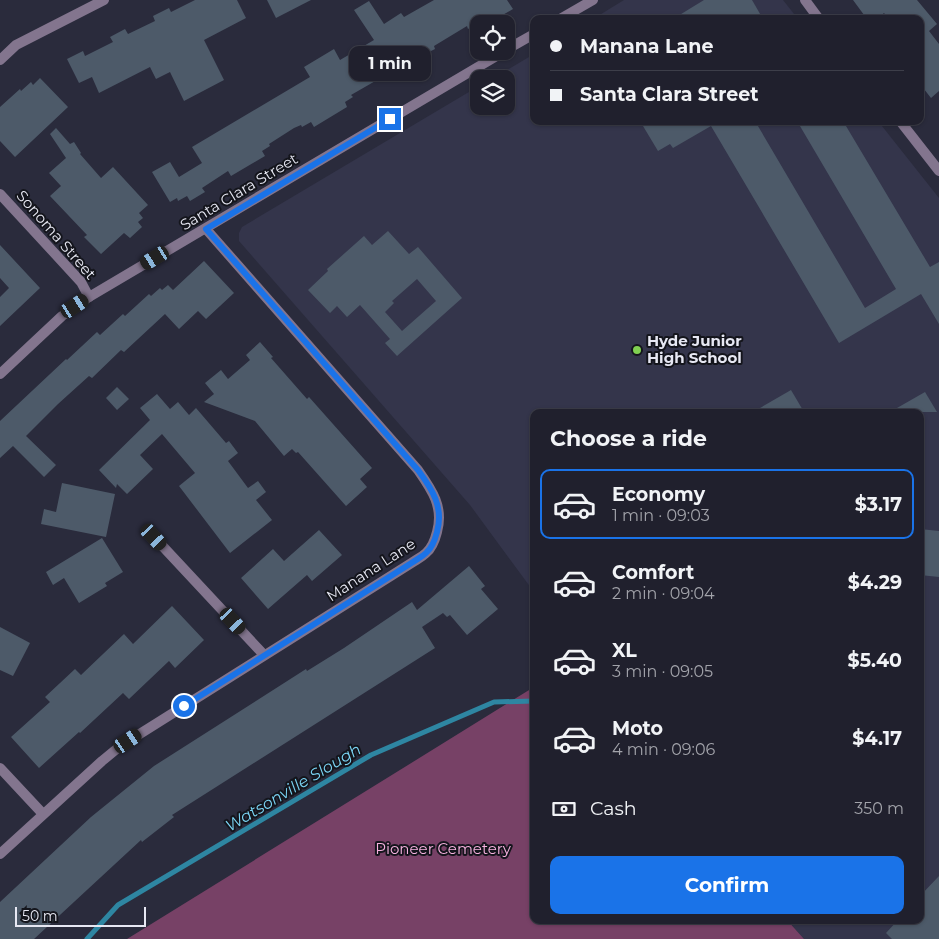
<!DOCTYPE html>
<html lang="en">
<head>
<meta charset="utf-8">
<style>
  body { margin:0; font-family:Montserrat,sans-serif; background:#282835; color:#f1f3f6; height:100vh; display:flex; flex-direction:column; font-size:19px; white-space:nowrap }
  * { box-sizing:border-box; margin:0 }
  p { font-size:16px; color:#a2a3aa }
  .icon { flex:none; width:28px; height:28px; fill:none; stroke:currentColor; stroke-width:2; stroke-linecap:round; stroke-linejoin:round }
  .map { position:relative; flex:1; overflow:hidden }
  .side { position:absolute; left:530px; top:409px; width:394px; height:515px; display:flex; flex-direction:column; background:#20202d; border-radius:10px; box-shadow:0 1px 4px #0004,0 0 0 1px #3d3e49 }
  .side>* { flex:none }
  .banner { position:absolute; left:530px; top:15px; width:394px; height:110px; border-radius:10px; box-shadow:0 1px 4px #0004,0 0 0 1px #3d3e49; display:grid; align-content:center; height:110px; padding:0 20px; background:#20202d }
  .tools { position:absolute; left:470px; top:15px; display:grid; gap:10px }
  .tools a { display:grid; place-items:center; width:45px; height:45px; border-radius:10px; background:#20202d; box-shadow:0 1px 4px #0004,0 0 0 1px #3d3e49; font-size:25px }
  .scale { position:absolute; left:15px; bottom:12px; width:131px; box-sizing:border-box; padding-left:5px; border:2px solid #e7e8f3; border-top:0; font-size:14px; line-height:18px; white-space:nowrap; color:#e7e8f3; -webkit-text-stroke:4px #14151c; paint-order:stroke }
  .end { position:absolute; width:22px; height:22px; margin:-11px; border:6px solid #1a73e8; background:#fff; box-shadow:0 0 0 2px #fff }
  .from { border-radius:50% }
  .bubble { position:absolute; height:35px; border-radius:10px; background:#20202d; box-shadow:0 1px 4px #0004,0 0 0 1px #3d3e49; font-size:16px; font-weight:700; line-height:35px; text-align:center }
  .car { position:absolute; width:15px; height:30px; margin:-15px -8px; border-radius:6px; box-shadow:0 0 4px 1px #0007; background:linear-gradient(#222 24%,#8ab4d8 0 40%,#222 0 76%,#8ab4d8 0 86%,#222 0) }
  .banner b { display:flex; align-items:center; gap:18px; height:48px; font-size:19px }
  .banner b+b { border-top:1px solid #3d3e49 }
  .banner i { width:12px; height:12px; background:#f1f3f6 }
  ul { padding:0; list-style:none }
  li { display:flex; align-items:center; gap:15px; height:70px; margin:0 10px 8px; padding:0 10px; border:2px solid transparent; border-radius:10px }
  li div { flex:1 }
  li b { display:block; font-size:19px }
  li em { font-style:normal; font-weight:700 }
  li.on { border-color:#1a73e8 }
  li>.icon { width:45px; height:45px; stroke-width:1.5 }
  h2 { padding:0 20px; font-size:22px; line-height:60px }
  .pay { display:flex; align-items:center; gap:12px; height:55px; padding:0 20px; font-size:19px }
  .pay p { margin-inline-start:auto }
  .cta { display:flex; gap:10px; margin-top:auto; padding:10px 20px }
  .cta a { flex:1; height:58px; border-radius:10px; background:#1a73e8; color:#fff; font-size:20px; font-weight:700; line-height:58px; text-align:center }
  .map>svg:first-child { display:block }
  .built { fill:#34354b }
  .green { fill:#774166 }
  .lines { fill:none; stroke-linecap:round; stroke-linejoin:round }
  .stream { stroke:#2e86a2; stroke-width:5 }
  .building { fill:#4d5a69; fill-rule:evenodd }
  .minor { stroke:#83758e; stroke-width:10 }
  .route { stroke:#1a73e8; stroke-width:6 }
  .poi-dot { fill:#80d051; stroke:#14151c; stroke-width:2 }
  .labels { text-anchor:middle; stroke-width:4; stroke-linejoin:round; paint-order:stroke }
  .street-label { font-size:15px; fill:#e7e8f3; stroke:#14151c }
  .poi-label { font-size:15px; font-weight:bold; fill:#e7e8f3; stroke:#14151c; text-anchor:start }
  .park-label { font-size:15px; fill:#f8b3e0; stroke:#14151c }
  .water-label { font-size:16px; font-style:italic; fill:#7bd5f5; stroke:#14151c }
</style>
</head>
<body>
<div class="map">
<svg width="939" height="939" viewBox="0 0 939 939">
  <rect width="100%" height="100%" fill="#2a2b3c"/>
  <g class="built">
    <path d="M624 0H783L798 19H593Z"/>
    <path d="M534 54V121H878L939 198V939H804L787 920H920V412H534V592L470 505 239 241V233L242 227 479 86V106H506V79H492Z"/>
  </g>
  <path class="green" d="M534 687V920H787L804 939H127Z"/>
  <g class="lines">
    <path class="stream" d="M87 939 118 905 371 755 494 702 534 701"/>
  </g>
  <g class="building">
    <path d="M195 0H237L246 18 204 40 224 80 184 101 170 72 156 79 150 67 99 93 92 77 79 83 67 59 83 51 85 56 113 42 110 37 125 29 128 34 155 21 153 16 169 8 171 12Z"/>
    <path d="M267 0H311L276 18Z"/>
    <path d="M434 0H507L513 9 487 24H479V29L476 24 468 29 467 26 434 46 435 49 429 52 432 57 397 78 394 72 385 78 384 76 351 95 353 97 345 102 347 107 314 127 311 122 302 127 301 125 294 128 269 144 270 146 262 151 265 156 231 176 228 171 202 188 205 192 190 201 187 196 178 201 177 198 170 202 152 172 170 162 179 177 202 163 192 147 310 77 304 67 334 49 340 60 374 40 354 10 369 1 384 24 401 13 404 17Z"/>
    <path d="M704 0H752L763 19H673Z"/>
    <path d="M853 0H917L937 24 929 31 939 44V91L931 98 920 84V19H889L884 13 877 19H867Z"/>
    <path d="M40 78 68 107 15 157 0 141V107L20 89 21 91 31 82 33 85Z"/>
    <path d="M640 121H755L865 308 896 289 797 121H843L930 267 939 262V324L921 294 839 343 711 126 673 148 670 144 658 151Z"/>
    <path d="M56 128 70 144 74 142 81 153 80 154 101 178 113 167 148 205 139 213 143 218 138 222 142 227 130 238 124 233 101 254 84 237 87 235 50 196 61 186 49 173 66 158 50 134Z"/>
    <path d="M388 231 409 254 418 247 462 298 397 356 385 343 390 339 360 305 347 317 337 306 330 313 308 290 328 271 327 269 364 236 372 245ZM417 279 436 301 402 331 385 312 394 303 392 301Z"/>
    <path d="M0 245 40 288 0 326V297L9 288 0 278Z"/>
    <path d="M204 261 234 293 206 319 198 311 179 329 165 314 124 352 121 350 92 378 89 376 58 404 26 436 56 465 44 477 13 446 0 458V421L66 359 67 360 97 332 100 335 123 314 125 316 149 294 151 296 160 288 162 290 168 285 173 290Z"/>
    <path d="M260 342 273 357 271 358 307 399 309 397 372 468 360 479 367 487 346 506 298 452 296 453 292 449 284 456 255 421 204 402 214 394 205 383 221 370 228 379 250 360 246 355Z"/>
    <path d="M117 387 129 399 117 410 106 398Z"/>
    <path d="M791 390 804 412H753Z"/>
    <path d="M925 392 937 412H890Z"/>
    <path d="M157 394 170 409 178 402 189 415 196 408 226 443 229 441 238 453 228 461 248 488 258 481 266 492 256 500 272 520 230 553 179 486 195 473 162 434 140 455 153 469 127 494 117 484 116 488 99 470 150 420 140 408Z"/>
    <path d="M62 483 115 494 106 537 41 524 44 509 56 512Z"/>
    <path d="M920 529 939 531V577L920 575Z"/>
    <path d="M319 530 342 555 312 581 307 575 268 609 241 578 273 549 284 561Z"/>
    <path d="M102 538 123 572 105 583 107 586 79 603 64 578 53 585 46 572Z"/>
    <path d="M469 566 485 586 481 589 498 609 467 635 450 615 447 617 443 613 422 627 435 648 172 815 174 817 142 842 141 840 34 939H0V902L91 817 154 766 306 669 307 671 344 648 412 602 417 610Z"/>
    <path d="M172 606 204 640 175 668 169 661 129 699 123 693 80 733 79 732 39 768 11 737 50 702 45 697 75 669 81 675 124 634 133 644Z"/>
    <path d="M0 627 30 643 13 676 0 670Z"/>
    <path d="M939 876V939H892L886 933 898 920H920V896Z"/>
  </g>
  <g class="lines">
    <g class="minor">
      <path d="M805 0 819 19"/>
      <path d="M560 19 593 0"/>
      <path d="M506 50 534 34"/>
      <path d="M0 60 16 45 104 0"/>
      <path d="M900 121 939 171"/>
      <path d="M0 194 81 282 89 297"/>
      <path d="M0 374 62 316 89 297 505 51"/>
      <path d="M154 537 264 655"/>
      <path d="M0 768 43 814"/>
      <path d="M0 854 102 761 119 747 413 562C417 559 422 557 426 553 432 548 435 540 437 532 444 507 432 490 418 470L206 229"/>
    </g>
  </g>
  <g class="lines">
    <path class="route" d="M184 706 413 562C417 559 422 557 426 553 432 548 435 540 437 532 444 507 432 489 418 470L206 229 390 119"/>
  </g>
  <circle class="poi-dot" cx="637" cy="350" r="5"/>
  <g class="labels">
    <g class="street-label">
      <text transform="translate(239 192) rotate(-31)" y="5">Santa Clara Street</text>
      <text transform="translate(56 235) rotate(49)" y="5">Sonoma Street</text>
      <text transform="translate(371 570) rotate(-33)" y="5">Manana Lane</text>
    </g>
    <g class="poi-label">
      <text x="647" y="346">Hyde Junior<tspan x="647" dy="17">High School</tspan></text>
    </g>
    <g class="park-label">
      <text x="443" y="854">Pioneer Cemetery</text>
    </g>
    <g class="water-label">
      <text transform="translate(293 787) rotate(-31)" y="6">Watsonville Slough</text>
    </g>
  </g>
</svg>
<div class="tools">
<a><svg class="icon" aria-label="locate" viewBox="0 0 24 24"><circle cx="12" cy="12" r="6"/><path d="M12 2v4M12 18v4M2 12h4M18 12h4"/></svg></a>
<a><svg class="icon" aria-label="layers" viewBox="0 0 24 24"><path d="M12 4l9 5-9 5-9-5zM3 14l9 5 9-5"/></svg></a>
</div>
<div class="scale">50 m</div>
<i class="end from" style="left:184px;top:706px"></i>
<i class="end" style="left:390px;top:119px"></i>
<div class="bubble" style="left:349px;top:46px;width:82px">1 min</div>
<i class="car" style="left:155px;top:258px;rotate:239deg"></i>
<i class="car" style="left:75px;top:306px;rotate:57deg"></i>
<i class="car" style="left:154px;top:537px;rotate:137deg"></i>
<i class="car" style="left:233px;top:621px;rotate:137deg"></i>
<i class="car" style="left:128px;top:741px;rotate:56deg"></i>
<div class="banner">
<b><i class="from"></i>Manana Lane</b>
<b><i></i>Santa Clara Street</b>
</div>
<section class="side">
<h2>Choose a ride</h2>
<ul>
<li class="on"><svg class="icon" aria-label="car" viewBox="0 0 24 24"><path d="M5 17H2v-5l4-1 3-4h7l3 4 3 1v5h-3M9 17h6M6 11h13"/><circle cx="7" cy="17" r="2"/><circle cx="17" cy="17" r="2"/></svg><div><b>Economy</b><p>1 min · 09:03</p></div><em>$3.17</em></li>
<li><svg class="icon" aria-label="car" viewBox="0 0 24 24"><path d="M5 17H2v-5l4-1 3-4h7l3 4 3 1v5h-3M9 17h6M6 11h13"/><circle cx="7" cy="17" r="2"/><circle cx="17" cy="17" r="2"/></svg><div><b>Comfort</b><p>2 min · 09:04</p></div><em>$4.29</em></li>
<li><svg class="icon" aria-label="car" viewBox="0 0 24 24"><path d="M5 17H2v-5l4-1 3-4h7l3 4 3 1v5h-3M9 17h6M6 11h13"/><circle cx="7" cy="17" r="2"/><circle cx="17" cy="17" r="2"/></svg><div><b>XL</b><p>3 min · 09:05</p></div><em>$5.40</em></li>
<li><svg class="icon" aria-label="car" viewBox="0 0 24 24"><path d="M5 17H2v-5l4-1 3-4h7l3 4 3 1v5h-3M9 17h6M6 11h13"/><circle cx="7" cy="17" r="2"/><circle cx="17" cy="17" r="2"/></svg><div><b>Moto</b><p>4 min · 09:06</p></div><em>$4.17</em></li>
</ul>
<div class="pay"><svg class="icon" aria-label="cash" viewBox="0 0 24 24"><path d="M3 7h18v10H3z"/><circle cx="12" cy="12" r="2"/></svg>Cash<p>350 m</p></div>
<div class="cta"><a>Confirm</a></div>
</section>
</div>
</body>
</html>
